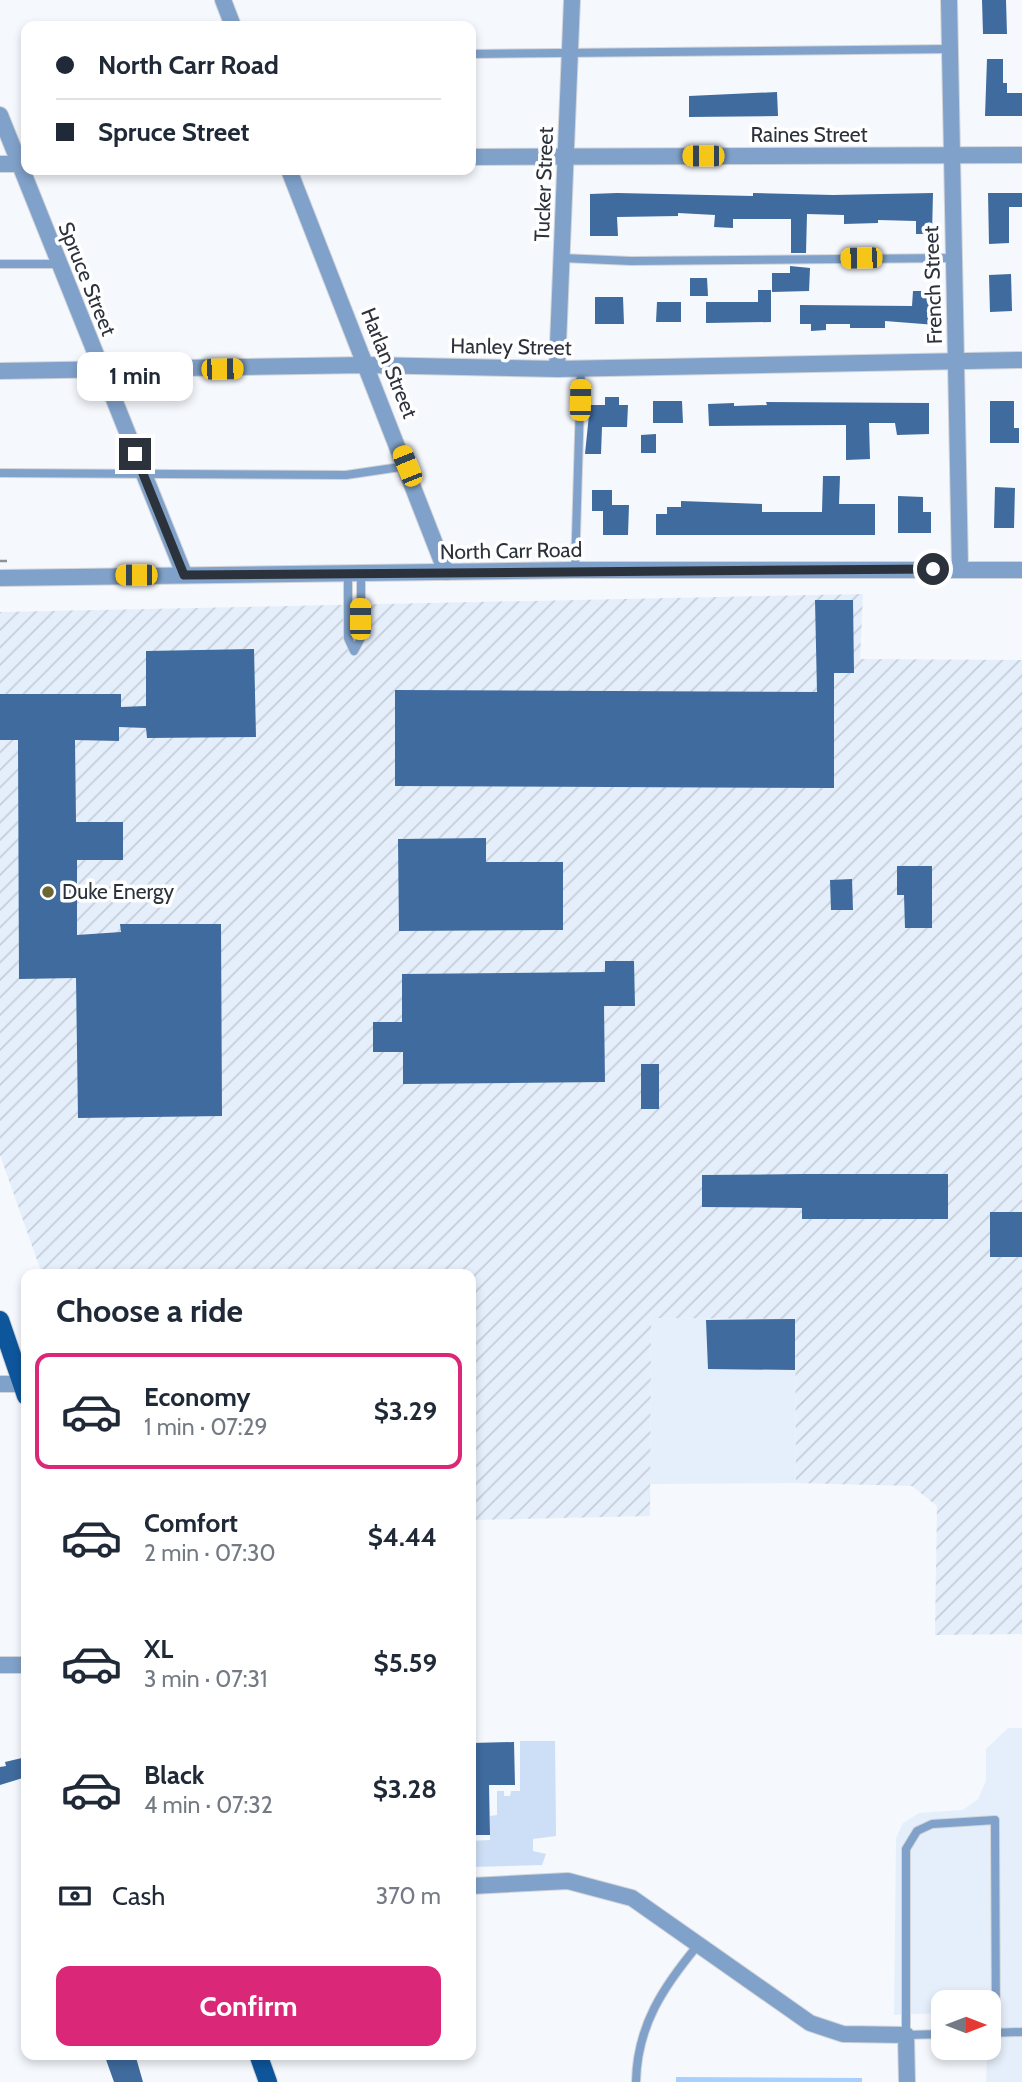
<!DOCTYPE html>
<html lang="en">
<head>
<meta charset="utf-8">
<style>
  body { margin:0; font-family:Cabin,sans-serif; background:#f6f6f7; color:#1f2937; height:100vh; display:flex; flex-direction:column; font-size:26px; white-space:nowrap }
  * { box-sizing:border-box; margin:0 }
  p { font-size:23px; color:#747a83 }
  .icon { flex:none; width:38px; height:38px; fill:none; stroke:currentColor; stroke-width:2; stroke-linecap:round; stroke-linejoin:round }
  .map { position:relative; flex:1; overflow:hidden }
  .sheet { position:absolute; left:21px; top:1269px; width:455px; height:791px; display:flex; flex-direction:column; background:#fff; border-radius:14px; box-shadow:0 4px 10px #0003 }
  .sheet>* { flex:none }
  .hud { position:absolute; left:21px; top:21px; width:455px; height:154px; border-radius:14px; box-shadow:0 4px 10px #0003; display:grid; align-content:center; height:154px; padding:0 35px; background:#fff }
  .needle { width:46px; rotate:90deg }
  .fabs { position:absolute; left:931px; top:1990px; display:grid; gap:14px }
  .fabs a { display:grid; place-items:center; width:70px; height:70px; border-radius:14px; background:#fff; box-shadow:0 4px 10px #0003; font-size:35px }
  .end { position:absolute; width:32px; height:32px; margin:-16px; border:9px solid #2b323b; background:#fff; box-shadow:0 0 0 4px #fff }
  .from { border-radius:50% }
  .bubble { position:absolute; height:49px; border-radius:14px; background:#fff; box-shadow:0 4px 10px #0003; font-size:23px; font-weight:700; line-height:49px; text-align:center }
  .car { position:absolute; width:21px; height:42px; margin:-21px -10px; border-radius:9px; box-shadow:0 0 5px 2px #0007; background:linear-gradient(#f5c518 24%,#345 0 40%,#f5c518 0 76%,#345 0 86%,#f5c518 0) }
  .hud b { display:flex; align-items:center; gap:24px; height:66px; font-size:26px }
  .hud b+b { border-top:2px solid #e0e1e3 }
  .hud i { width:18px; height:18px; background:#1f2937 }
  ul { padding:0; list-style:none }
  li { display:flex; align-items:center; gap:21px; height:116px; margin:0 14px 10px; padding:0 21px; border:4px solid transparent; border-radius:14px }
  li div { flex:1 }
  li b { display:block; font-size:26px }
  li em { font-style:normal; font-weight:700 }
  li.active { border-color:#db2777 }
  li>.icon { width:63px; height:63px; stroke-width:1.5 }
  h2 { padding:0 35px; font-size:32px; line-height:84px }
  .pay { display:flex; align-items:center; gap:18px; height:77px; padding:0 35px; font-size:26px }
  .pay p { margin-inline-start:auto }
  .primary-button { display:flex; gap:14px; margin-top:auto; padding:14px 35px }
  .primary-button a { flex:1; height:80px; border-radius:14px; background:#db2777; color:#fff; font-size:28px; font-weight:700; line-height:80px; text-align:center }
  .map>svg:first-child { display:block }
  .built { fill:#e5effb }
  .industrial { fill:url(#industrial-furrows) }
  .grass { fill:#ccdff6 }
  .water { fill:#a9cffc }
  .building { fill:#3f6b9e }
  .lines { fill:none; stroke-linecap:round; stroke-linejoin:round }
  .lane-casing { stroke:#d1d4da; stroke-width:10 }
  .street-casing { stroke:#d1d4da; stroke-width:18 }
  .primary-casing { stroke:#d1d4da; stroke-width:20 }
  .path { stroke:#8d9299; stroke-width:2.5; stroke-dasharray:7 3.5; stroke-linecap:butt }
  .lane { stroke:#80a1c9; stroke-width:8 }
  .street { stroke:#80a1c9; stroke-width:16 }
  .primary { stroke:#0e569c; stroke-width:18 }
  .route { stroke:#2b323b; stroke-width:9 }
  .poi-dot { fill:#6c6733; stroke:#fff; stroke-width:2.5 }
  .labels { text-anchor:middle; stroke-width:7; stroke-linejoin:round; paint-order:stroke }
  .street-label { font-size:21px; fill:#2b323b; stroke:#fff }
  .poi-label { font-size:21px; fill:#2b323b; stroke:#fff; text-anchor:start }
</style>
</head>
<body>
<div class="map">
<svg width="1022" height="2082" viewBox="0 0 1022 2082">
  <defs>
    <pattern id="industrial-furrows" width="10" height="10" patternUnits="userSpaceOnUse" patternTransform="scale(1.75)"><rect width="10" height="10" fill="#e5effb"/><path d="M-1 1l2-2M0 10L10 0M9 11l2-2" fill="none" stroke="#c5cdd8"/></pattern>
  </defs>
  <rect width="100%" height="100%" fill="#f5f8fd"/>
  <g class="built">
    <path d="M651 1318 795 1319 796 1483 650 1484Z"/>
    <path d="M1008 1728H1022V2082H986L989 2002H943V2013L894 2015 896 1838 903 1823 919 1813 963 1810 978 1799 986 1781V1749Z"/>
  </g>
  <path class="industrial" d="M863 594 860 659 1022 660V1634L935 1635 937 1506 912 1486 796 1483 795 1319 651 1318 650 1516 471 1520V1274H42L0 1155V612Z"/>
  <path class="grass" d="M520 1741H555L556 1836 533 1839V1851L546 1854 542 1865 471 1867V1841L490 1840V1816L497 1815V1791H504V1796H510L511 1791H520Z"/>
  <path class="water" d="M676 2077 862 2078V2082H676Z"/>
  <g class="building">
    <path d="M982 0H1006L1007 34H983Z"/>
    <path d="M987 59H1003V83H1007V93H1022V116H985Z"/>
    <path d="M777 92 778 116 689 117V96Z"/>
    <path d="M617 193 753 196V193L833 195 933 193 932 234H916V221L878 220V223L844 224V215L807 214 806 253H791V219H733V228L714 227 715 215 678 213V216L617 217 618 236H590V194Z"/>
    <path d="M988 193H1022V207H1009V243L989 244Z"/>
    <path d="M790 266 810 268 809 291 772 292V273H790Z"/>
    <path d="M1011 274 1012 311 990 312 989 275Z"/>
    <path d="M690 278H707L708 296H690Z"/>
    <path d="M758 290H771V322L706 323V302H758Z"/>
    <path d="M913 291H937L936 325 885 321V328H850V324H826V330L811 331V324H800V305L912 306Z"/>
    <path d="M595 297H623L624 324H595Z"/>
    <path d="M657 302H681V322H656Z"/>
    <path d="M605 397H619V405H628L627 427H602L601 454H585L590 405H605Z"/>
    <path d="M653 401H682L683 423H653Z"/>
    <path d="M990 401H1014V428H1019V443H990Z"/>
    <path d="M766 402 929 403V434L897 435 895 423H869L870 459 846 460V425L709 426 708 404 734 403V406L767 405Z"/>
    <path d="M656 434V453H641V435Z"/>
    <path d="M823 476H840L839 504H875V535H656V514H667V507H681V501L762 504V512H822Z"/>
    <path d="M995 487 1015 488 1014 528H994Z"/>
    <path d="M592 490H612V505H629L628 535H603V511H592Z"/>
    <path d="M898 496 923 497V512H931V533H898Z"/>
    <path d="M815 600H853L854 673H834V788L395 786V690L817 692Z"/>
    <path d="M254 649 256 737 147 738 146 728 119 727V741L75 740 76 822H123V860H77V935L121 932 120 924H221L222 1116 78 1118 76 978 19 979 18 740H0V694H121V707L146 706V651Z"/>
    <path d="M486 838V862H563V930L399 931 398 839Z"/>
    <path d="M897 866H932V928H905L904 895H897Z"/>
    <path d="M852 879 853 910H831L830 880Z"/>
    <path d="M605 961H634L635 1006H604L605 1082 403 1084V1052H373V1022H402V974L605 972Z"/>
    <rect x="641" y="1064" width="18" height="45"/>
    <path d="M802 1174H948V1219H802V1208L702 1207V1175Z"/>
    <rect x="990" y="1212" width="32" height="45"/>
    <path d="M795 1319V1370L708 1369 706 1320Z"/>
    <path d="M514 1742 515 1785H489L490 1835H471V1743Z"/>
    <path d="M26 1757V1777L0 1785V1767L6 1766 5 1762Z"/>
    <path d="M104 2054H135L143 2082H114Z"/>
  </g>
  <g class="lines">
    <g class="lane-casing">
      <g id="lane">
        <path d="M471 54 950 49"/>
        <path d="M562 258 631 261 954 258"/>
        <path d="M0 264H59"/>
        <path d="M0 473 346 475 407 466"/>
        <path d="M575 570 581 368"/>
        <path d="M348 575V638L354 651 361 638V575"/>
        <path d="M989 2033 1022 2032"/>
        <path d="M943 2034 906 2035V1849L917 1831 932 1824 995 1820 996 2033"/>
        <path d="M636 2082C637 2026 663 1987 698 1945"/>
      </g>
    </g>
    <g class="street-casing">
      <g id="street">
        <path d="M223 0 233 26"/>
        <path d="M949 0 960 569"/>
        <path d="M0 115 184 574"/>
        <path d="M471 157 1022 155"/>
        <path d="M0 164H26"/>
        <path d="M289 170 446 572"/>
        <path d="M557 369 572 0"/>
        <path d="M0 371 367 365 557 369 1022 360"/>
        <path d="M0 578 575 570H1022"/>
        <path d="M0 1384H22"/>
        <path d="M0 1665H26"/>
        <path d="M471 1886 568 1881 632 1898 810 2023 843 2034 906 2035 907 2082"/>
      </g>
    </g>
    <g class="primary-casing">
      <g id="primary">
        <path d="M0 1320 26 1396"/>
        <path d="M258 2054 268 2082"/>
      </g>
    </g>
    <path class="path" d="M0 561H7"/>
    <use href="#lane" class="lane"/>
    <use href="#street" class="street"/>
    <use href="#primary" class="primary"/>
  </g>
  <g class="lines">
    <path class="route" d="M135 454 184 575 933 569"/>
  </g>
  <circle class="poi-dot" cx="48" cy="892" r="7"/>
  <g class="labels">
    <g class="street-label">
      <text x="809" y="142">Raines Street</text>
      <text transform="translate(544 184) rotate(-88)" y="7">Tucker Street</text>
      <text transform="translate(87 279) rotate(68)" y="7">Spruce Street</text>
      <text transform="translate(933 285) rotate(-92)" y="7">French Street</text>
      <text transform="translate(511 347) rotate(1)" y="7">Hanley Street</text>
      <text transform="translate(389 363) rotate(68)" y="7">Harlan Street</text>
      <text transform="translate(511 551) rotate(-1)" y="7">North Carr Road</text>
    </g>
    <g class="poi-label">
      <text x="62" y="899">Duke Energy</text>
    </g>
  </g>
</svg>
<div class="fabs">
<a><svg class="needle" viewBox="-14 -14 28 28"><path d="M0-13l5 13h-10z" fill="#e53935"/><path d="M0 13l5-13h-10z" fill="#747a83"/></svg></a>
</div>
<i class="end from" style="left:933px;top:569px"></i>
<i class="end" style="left:135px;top:454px"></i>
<div class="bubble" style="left:77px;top:352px;width:116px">1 min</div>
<i class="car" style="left:703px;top:156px;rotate:270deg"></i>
<i class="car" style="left:861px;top:258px;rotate:269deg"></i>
<i class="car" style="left:222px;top:369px;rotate:89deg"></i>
<i class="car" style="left:580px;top:400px;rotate:1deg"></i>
<i class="car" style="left:407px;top:466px;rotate:338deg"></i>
<i class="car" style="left:136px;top:575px;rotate:270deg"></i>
<i class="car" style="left:360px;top:619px;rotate:0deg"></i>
<div class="hud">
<b><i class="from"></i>North Carr Road</b>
<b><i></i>Spruce Street</b>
</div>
<section class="sheet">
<h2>Choose a ride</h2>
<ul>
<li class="active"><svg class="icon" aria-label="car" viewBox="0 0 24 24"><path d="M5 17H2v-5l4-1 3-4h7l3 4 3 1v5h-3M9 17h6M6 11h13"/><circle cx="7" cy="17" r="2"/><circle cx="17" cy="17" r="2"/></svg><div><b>Economy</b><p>1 min · 07:29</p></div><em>$3.29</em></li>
<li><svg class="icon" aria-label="car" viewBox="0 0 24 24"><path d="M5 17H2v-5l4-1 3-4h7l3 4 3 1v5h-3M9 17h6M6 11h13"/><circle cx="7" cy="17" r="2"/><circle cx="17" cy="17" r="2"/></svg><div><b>Comfort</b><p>2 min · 07:30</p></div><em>$4.44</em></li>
<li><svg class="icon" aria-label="car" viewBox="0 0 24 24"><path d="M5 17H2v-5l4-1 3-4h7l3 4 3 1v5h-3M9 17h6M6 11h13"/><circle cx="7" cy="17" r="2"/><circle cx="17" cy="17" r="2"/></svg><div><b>XL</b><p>3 min · 07:31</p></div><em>$5.59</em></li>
<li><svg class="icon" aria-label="car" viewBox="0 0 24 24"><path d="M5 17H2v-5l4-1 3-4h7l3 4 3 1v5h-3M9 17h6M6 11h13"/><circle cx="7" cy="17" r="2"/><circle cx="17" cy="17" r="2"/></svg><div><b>Black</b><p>4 min · 07:32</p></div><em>$3.28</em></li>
</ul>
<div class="pay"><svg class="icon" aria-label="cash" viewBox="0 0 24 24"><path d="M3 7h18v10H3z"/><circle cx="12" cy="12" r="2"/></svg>Cash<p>370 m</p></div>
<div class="primary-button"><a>Confirm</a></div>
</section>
</div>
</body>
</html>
